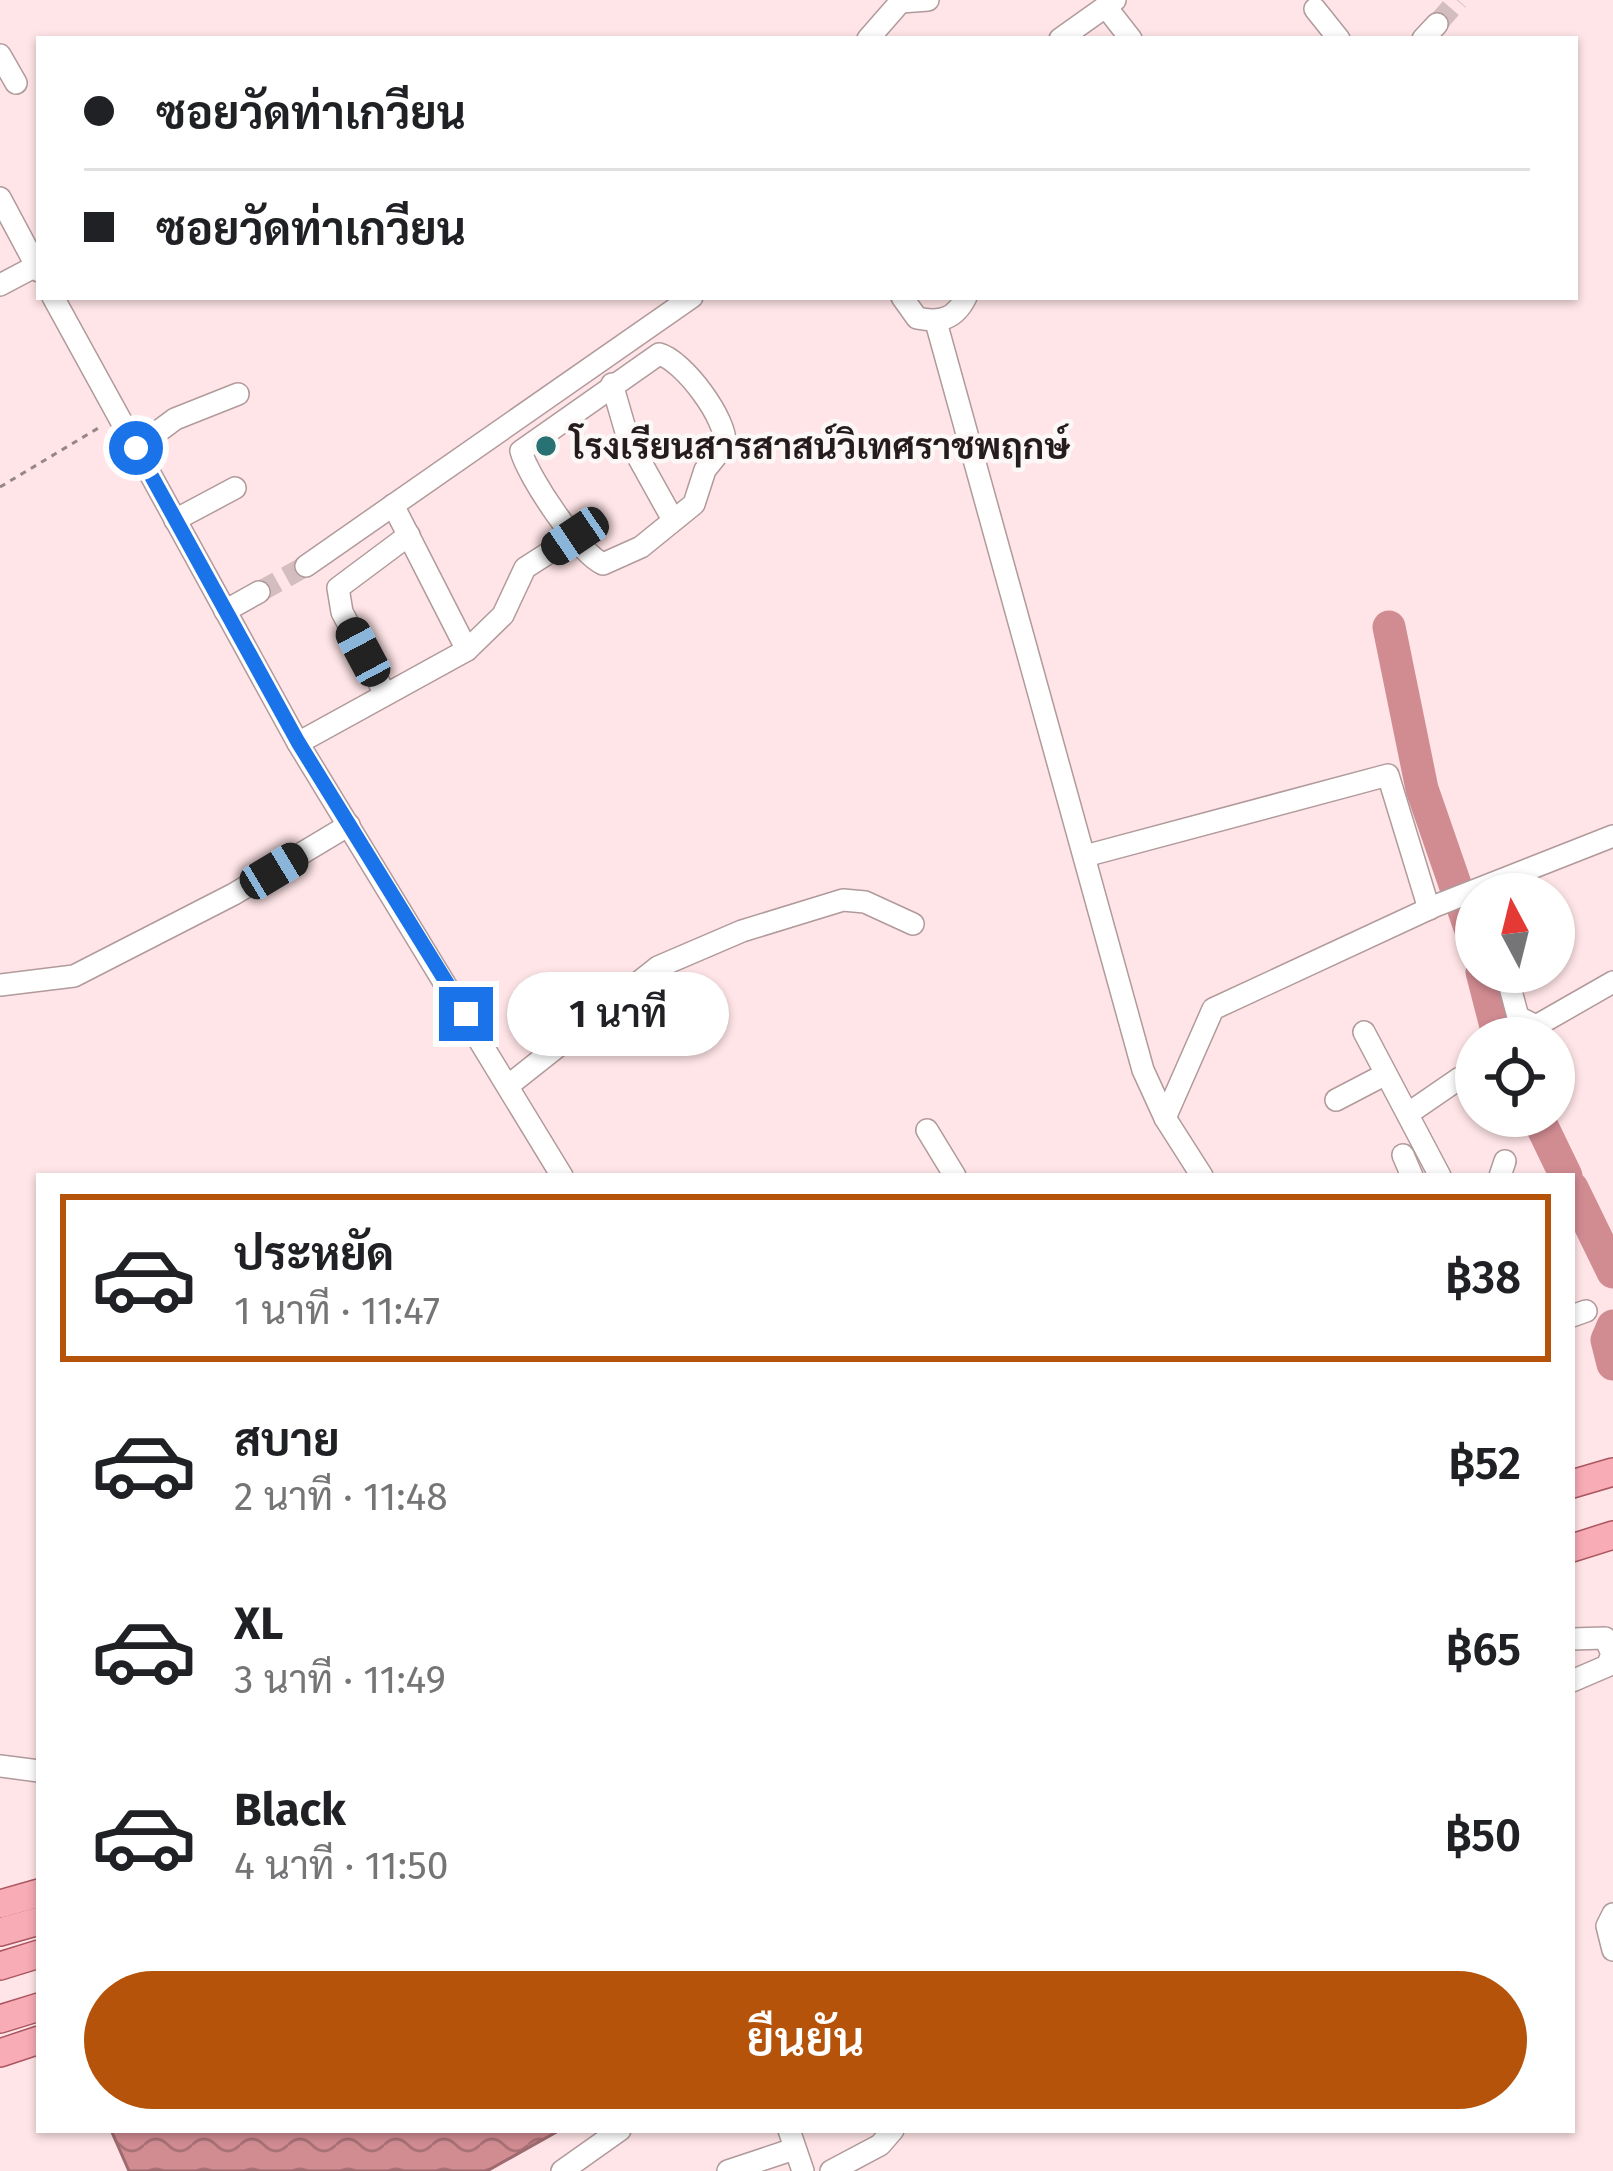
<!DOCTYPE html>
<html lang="th">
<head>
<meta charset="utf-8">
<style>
  body { margin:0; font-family:"Fira Sans",Sarabun,sans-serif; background:#f2f2f2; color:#202124; height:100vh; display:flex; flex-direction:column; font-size:45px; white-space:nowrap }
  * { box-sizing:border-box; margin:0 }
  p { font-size:39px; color:#757577 }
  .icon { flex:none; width:66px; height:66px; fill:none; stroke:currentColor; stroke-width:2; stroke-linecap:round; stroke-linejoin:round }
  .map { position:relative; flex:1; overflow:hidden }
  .drawer { position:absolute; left:36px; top:1173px; width:1539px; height:960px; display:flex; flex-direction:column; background:#fff; border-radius:0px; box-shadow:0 3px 9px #0004 }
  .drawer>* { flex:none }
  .top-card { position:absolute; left:36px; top:36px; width:1542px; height:264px; border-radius:0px; box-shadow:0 3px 9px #0004; display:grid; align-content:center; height:264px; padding:0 48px; background:#fff }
  .needle { width:78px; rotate:353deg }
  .fabs { position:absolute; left:1455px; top:873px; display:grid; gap:24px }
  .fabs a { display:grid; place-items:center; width:120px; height:120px; border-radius:50%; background:#fff; box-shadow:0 3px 9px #0004; font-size:60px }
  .end { position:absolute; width:54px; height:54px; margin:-27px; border:15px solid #1a73e8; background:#fff; box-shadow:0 0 0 6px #fff }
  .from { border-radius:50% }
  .bubble { position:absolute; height:84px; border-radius:42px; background:#fff; box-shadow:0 3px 9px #0004; font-size:39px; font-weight:600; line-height:84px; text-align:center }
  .car { position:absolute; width:36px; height:72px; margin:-36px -18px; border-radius:15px; box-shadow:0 0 9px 3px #0007; background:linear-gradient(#222 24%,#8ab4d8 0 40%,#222 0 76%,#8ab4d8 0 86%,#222 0) }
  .top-card b { display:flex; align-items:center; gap:42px; height:114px; font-size:45px }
  .top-card b+b { border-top:3px solid #e0e0e0 }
  .top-card i { width:30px; height:30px; background:#202124 }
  ul { padding:21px 0 0; list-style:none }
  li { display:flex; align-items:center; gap:36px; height:168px; margin:0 24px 18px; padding:0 24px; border:6px solid transparent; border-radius:0px }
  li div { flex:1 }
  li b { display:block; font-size:45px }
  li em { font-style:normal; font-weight:600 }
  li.active { border-color:#b45309 }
  li>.icon { width:108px; height:108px; stroke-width:1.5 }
  .primary-button { display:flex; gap:24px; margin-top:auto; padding:24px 48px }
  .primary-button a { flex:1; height:138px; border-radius:72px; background:#b45309; color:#fff; font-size:48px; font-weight:600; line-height:138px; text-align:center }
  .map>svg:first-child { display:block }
  .water { fill:url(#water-waves); stroke:#9d6a6f; stroke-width:3 }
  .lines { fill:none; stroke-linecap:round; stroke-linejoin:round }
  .river { stroke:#d18c92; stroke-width:33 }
  .minor-tunnel { stroke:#d3bdbf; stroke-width:21; stroke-dasharray:21 10; stroke-linecap:butt }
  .minor-casing { stroke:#b19a9b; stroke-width:24 }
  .major-casing { stroke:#ab5660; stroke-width:30 }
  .path { stroke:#978587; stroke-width:3; stroke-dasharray:6 6; stroke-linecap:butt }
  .minor { stroke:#fff; stroke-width:21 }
  .major { stroke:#f8acb5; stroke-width:27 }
  .route { stroke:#1a73e8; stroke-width:15 }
  .poi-dot { fill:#287274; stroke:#fdf8f8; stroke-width:4.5 }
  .labels { text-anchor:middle; stroke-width:9; stroke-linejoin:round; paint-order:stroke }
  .poi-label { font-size:36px; font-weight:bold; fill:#251c1d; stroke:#fdf8f8; text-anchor:start }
</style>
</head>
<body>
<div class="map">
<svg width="1613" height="2171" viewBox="0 0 1613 2171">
  <defs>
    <pattern id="water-waves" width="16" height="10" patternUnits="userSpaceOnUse" patternTransform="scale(3)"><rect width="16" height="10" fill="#d18c92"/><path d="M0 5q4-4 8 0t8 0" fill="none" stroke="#a97277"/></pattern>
  </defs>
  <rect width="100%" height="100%" fill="#ffe5e7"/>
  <path class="water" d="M111 2130H560L487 2171H129Z"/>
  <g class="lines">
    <g class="river">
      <path d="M1389 627 1422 789 1476 945"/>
      <path d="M1482 972 1499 1038"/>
      <path d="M1537 1116 1566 1176"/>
      <path d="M1572 1188 1613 1272"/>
      <path d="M1613 1326 1607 1340 1613 1364"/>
    </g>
    <g class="minor-tunnel">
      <path d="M1437 24 1458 0"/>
      <path d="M259 592 306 566"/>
    </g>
    <g class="minor-casing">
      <g id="minor">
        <path d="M901 2 928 0"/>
        <path d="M1106 7 1131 39"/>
        <path d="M1315 9 1339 39"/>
        <path d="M868 39 902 0"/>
        <path d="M1060 39 1115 0"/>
        <path d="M1423 39 1437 24"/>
        <path d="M0 55 16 83"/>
        <path d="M0 198 39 271"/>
        <path d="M0 285 36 266"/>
        <path d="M53 297 298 743 562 1176"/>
        <path d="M902 297 917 318C941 323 955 319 966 297"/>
        <path d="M936 322 1143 1070 1165 1118 1202 1176"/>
        <path d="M659 354C683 360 728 420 725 445L705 470 694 504 641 547 603 564C579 553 528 477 521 451Z"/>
        <path d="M612 384 628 439 672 518"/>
        <path d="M136 448 175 419 238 394"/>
        <path d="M393 505 467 650"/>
        <path d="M175 520 235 488"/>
        <path d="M306 566 692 297"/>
        <path d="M225 611 259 592"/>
        <path d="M384 692 342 612 338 588 409 535"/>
        <path d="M298 743 467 650 503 615 525 568 575 536"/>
        <path d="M1085 856 1388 775 1429 909"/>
        <path d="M1506 972 1518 1017 1536 1026 1613 982"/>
        <path d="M0 985 74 976 234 894 349 825"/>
        <path d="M1364 1032 1440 1176"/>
        <path d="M509 1085 658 967 742 931 843 900 865 902 913 924"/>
        <path d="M1336 1100 1384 1075"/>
        <path d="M1409 1113 1460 1078"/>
        <path d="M1165 1118 1213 1009 1435 906 1613 836"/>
        <path d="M927 1130 955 1176"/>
        <path d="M1403 1155 1412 1176"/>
        <path d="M1500 1176 1505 1161"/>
        <path d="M1572 1316 1586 1311"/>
        <path d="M1572 1639 1605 1638 1612 1654 1607 1666 1572 1681"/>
        <path d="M0 1766 39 1771"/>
        <path d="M1613 1914 1607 1926 1613 1950"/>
        <path d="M789 2130 803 2171"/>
        <path d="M562 2171 620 2130"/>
        <path d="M728 2171 794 2149"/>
        <path d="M831 2171 880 2145 893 2130"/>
      </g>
    </g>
    <g class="major-casing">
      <g id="major">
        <path d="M1572 1484 1613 1472"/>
        <path d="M1572 1548 1613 1535"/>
        <path d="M0 1904 39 1893"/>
        <path d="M0 1932 39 1921"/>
        <path d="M0 1966 39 1954"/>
        <path d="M0 2019 39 2007"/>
        <path d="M0 2053 39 2040"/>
      </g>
    </g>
    <path class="path" d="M0 487 100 427"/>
    <use href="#minor" class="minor"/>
    <use href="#major" class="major"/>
  </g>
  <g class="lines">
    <path class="route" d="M136 448 298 742 466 1014"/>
  </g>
  <circle class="poi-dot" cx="546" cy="446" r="12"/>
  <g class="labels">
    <g class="poi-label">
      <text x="570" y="459">โรงเรียนสารสาสน์วิเทศราชพฤกษ์</text>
    </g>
  </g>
</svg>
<div class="fabs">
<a><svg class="needle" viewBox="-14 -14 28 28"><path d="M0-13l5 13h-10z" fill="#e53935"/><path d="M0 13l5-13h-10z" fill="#757577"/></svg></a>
<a><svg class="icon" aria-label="locate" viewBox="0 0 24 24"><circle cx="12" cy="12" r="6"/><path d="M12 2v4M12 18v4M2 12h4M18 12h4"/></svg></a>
</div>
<i class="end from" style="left:136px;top:448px"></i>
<i class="end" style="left:466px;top:1014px"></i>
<div class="bubble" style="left:507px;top:972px;width:222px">1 นาที</div>
<i class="car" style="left:575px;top:536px;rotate:236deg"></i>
<i class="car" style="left:363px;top:652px;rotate:332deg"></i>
<i class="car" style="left:274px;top:871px;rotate:59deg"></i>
<div class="top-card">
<b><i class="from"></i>ซอยวัดท่าเกวียน</b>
<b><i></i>ซอยวัดท่าเกวียน</b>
</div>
<section class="drawer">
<ul>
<li class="active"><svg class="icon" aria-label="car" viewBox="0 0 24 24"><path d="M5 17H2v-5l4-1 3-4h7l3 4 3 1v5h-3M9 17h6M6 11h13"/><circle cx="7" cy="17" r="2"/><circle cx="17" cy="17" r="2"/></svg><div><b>ประหยัด</b><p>1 นาที · 11:47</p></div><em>฿38</em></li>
<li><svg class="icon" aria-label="car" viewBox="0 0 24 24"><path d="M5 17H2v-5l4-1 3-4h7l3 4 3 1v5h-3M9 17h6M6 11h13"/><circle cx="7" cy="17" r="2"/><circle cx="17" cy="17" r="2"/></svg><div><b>สบาย</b><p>2 นาที · 11:48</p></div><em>฿52</em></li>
<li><svg class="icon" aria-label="car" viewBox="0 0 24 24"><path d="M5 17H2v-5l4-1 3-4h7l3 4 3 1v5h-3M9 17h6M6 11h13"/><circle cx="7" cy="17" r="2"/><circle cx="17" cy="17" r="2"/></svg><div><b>XL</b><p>3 นาที · 11:49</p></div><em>฿65</em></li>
<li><svg class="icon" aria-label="car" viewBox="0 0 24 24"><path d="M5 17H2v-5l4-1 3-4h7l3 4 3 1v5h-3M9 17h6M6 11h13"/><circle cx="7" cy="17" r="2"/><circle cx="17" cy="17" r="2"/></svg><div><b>Black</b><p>4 นาที · 11:50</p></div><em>฿50</em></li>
</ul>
<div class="primary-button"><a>ยืนยัน</a></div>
</section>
</div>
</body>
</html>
